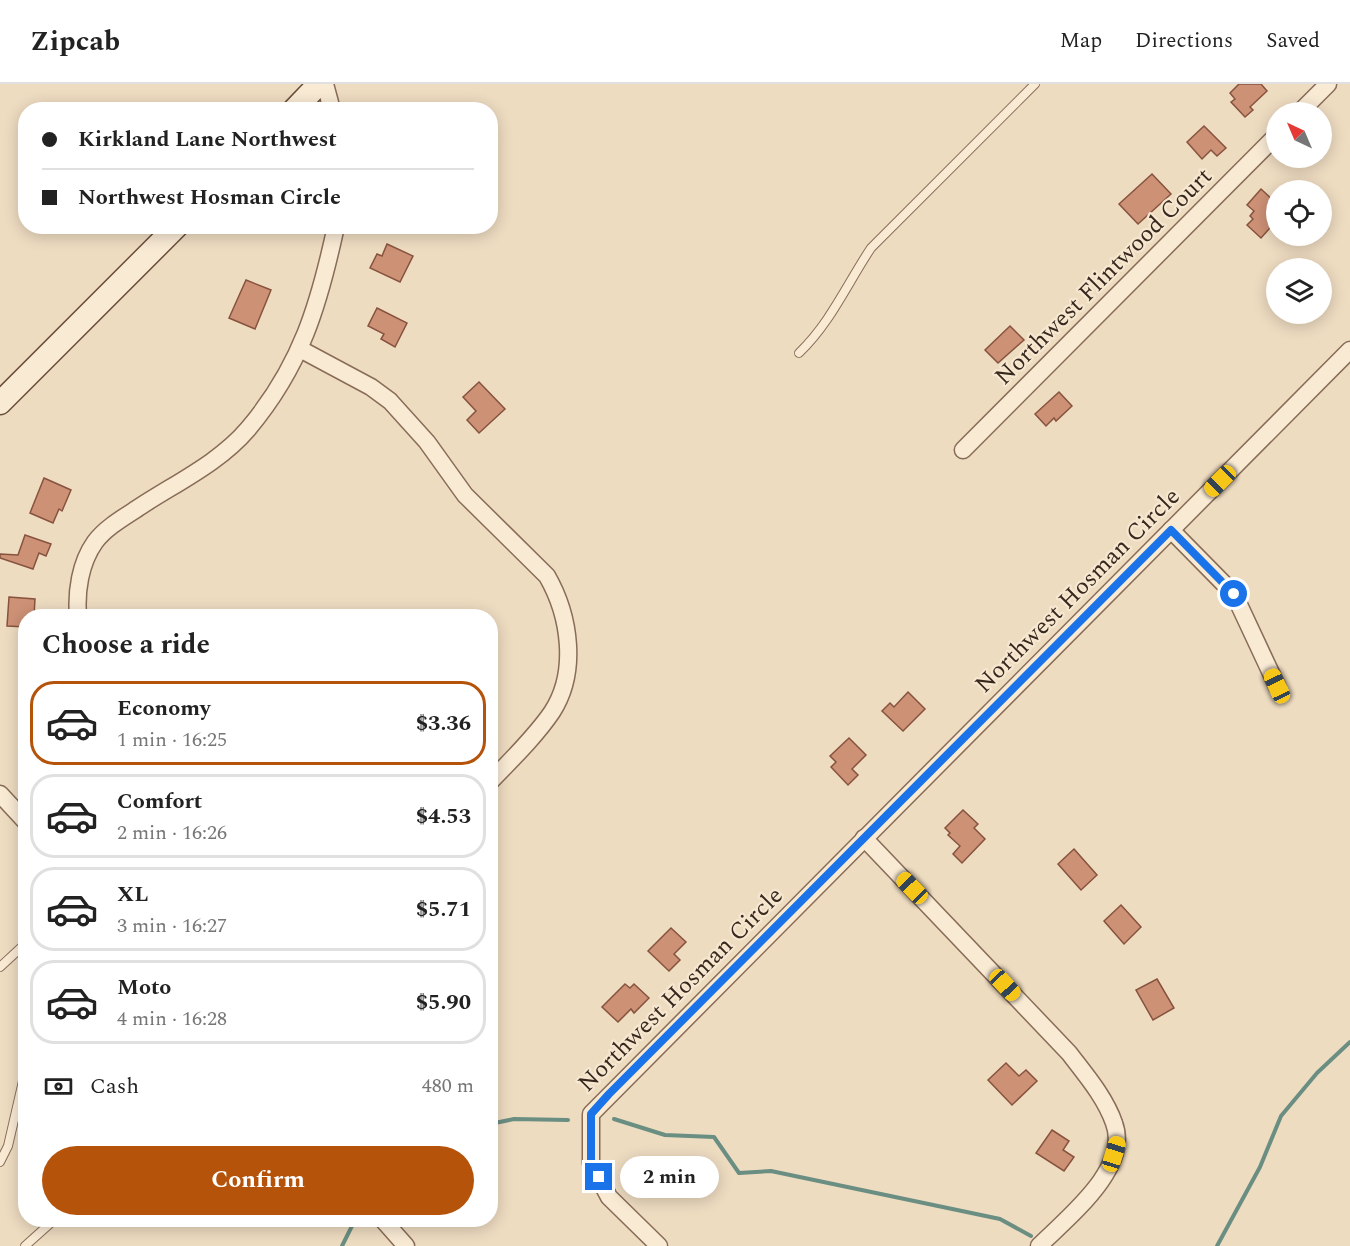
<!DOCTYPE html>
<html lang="en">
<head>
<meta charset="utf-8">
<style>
  body { margin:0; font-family:Spectral,serif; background:#f6f6f6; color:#222; height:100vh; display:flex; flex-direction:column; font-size:22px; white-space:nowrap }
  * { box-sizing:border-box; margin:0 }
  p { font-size:20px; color:#767676 }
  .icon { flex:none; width:33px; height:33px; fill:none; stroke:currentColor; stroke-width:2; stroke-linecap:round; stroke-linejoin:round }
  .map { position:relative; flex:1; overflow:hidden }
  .sheet { position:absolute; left:18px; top:525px; width:480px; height:618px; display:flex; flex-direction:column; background:#fff; border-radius:24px; box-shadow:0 3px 15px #0003 }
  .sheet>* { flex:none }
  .top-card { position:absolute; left:18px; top:18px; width:480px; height:132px; border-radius:24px; box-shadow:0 3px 15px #0003; display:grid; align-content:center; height:132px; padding:0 24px; background:#fff }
  .needle { width:39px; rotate:316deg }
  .controls { position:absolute; left:1266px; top:18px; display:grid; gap:12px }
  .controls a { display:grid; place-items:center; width:66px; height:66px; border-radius:50%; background:#fff; box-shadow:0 3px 15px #0003; font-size:30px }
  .end { position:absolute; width:27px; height:27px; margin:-14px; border:8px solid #1a73e8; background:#fff; box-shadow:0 0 0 3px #fff }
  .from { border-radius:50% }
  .bubble { position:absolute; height:42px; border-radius:21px; background:#fff; box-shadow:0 3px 15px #0003; font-size:20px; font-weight:700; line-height:42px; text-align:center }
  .car { position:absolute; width:18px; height:36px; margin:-18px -9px; border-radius:8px; box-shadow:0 0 4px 2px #0007; background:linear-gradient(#f5c518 24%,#345 0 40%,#f5c518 0 76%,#345 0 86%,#f5c518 0) }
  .top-card b { display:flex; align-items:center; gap:21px; height:57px; font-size:22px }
  .top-card b+b { border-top:2px solid #e0e0e0 }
  .top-card i { width:15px; height:15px; background:#222 }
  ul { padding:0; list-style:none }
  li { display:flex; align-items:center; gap:18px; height:84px; margin:0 12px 9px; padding:0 12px; border:3px solid #e0e0e0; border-radius:24px }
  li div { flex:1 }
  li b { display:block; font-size:22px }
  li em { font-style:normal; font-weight:700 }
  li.selected { border-color:#b45309 }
  li>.icon { width:54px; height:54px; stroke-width:1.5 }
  h2 { padding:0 24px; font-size:27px; line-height:72px }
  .pay { display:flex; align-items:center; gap:15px; height:66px; padding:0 24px; font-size:22px }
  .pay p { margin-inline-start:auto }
  .action { display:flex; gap:12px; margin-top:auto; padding:12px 24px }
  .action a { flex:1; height:69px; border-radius:36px; background:#b45309; color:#fff; font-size:24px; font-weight:700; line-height:69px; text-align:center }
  header { display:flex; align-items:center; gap:36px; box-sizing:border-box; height:84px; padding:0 30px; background:#fff; border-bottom:2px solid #e0e0e0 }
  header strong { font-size:28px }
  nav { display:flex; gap:33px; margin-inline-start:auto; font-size:21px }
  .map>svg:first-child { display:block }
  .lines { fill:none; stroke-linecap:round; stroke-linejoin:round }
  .stream { stroke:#6a8e82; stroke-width:4 }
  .building { fill:#cd9176; stroke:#87533e; stroke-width:1.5 }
  .lane-casing { stroke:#886c58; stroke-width:10 }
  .street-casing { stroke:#886c58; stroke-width:19 }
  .secondary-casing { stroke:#6a4e3b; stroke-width:25 }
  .lane { stroke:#f9ead4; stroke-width:8 }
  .street { stroke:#f9ead4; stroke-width:16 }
  .secondary { stroke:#f9ead4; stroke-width:22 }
  .route { stroke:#1a73e8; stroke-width:8 }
  .labels { text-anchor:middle; stroke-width:4.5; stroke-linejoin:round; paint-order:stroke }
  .street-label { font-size:24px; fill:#37271d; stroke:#f6e7d0 }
</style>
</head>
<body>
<header>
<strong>Zipcab</strong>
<nav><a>Map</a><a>Directions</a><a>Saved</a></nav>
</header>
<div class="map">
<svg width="1350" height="1162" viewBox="0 0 1350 1162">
  <rect width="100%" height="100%" fill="#eedcc1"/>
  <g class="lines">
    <g class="stream">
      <path d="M614 1035 665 1051 714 1053 739 1089 771 1087 1000 1135 1031 1152"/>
      <path d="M490 1040 514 1035 568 1036"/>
      <path d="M342 1162 355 1136"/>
      <path d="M1217 1162 1260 1083 1281 1032 1317 989 1350 958"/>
    </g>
  </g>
  <g class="building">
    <path d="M1239 0H1261L1267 7 1250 23 1253 26 1245 33 1231 18 1235 15 1230 9Z"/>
    <path d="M1204 42 1226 64 1217 72 1211 66 1202 75 1187 58Z"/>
    <path d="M1152 90 1171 110 1138 140 1119 120Z"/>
    <path d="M1261 105 1276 119V137L1261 154 1247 141 1253 135 1250 132 1254 127 1247 121Z"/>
    <path d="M387 160 413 172 400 198 370 184 377 170 382 172Z"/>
    <path d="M246 196 271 206 255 245 229 234Z"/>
    <path d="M377 224 407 239 395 263 381 255 384 250 368 242Z"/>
    <path d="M1010 242 1024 256 998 279 985 266Z"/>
    <path d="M479 298 505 325 479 349 467 336 476 327 463 313Z"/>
    <path d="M1059 308 1072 322 1056 337 1054 334 1046 342 1035 330Z"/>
    <path d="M44 394 71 406 62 427 59 425 53 439 30 429Z"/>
    <path d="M25 451 51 460 46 472 39 469 33 485 0 474V470L18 471Z"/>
    <path d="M9 513 35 515 34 532H26V543L7 542Z"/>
    <path d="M908 608 925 625 903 647 882 627 890 619 894 623Z"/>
    <path d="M849 654 866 671 852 685 858 691 848 701 831 683 836 678 830 672Z"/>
    <path d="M963 726 978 740 974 744 985 755 962 779 953 770 960 762 948 751 950 749 945 744Z"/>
    <path d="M1074 765 1097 791 1081 806 1058 780Z"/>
    <path d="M1121 821 1141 843 1124 860 1104 837Z"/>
    <path d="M671 844 686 858 674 870 680 876 669 887 648 867Z"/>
    <path d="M1157 895 1174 924 1153 936 1136 906Z"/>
    <path d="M625 900 630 904 634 900 649 914 634 929 631 925 618 938 602 923Z"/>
    <path d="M1006 979 1019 992 1026 986 1037 997 1012 1021 988 996Z"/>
    <path d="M1052 1046 1069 1057 1063 1066 1074 1073 1064 1087 1036 1069Z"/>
  </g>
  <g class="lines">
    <g class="lane-casing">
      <g id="lane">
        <path d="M799 269C831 238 847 200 871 164L1035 0"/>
        <path d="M0 883 26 859"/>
        <path d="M0 1078 8 1062 26 984"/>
        <path d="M25 1162 54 1136"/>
      </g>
    </g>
    <g class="street-casing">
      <g id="street">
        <path d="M325 0 332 26"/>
        <path d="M1300 28 1328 0"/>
        <path d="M300 265 371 303 390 317 427 358 465 411 547 492C570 532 578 588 552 628 535 653 511 676 490 698"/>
        <path d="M963 366 1276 52"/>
        <path d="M1171 446 1234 510 1277 602"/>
        <path d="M78 532C76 508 80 479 95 458 106 443 126 432 141 422 178 398 220 378 248 345 301 282 319 221 336 142"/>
        <path d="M0 710 26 738"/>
        <path d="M864 754 1069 969C1085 990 1105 1013 1114 1039 1131 1084 1068 1133 1039 1162"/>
        <path d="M383 1136 406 1162"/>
        <path d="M659 1162 609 1113 591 1079V1030L1350 266"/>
      </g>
    </g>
    <g class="secondary-casing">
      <g id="secondary">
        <path d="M294 26 319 0"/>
        <path d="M0 319 177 142"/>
      </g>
    </g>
    <use href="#lane" class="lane"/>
    <use href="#street" class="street"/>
    <use href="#secondary" class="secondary"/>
  </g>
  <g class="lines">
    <path class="route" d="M599 1093 591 1079V1030L609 1010 1171 446 1234 510"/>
  </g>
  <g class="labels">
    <g class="street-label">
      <text transform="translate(1103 192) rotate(-45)" y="8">Northwest Flintwood Court</text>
      <text transform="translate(1077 506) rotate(-45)" y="8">Northwest Hosman Circle</text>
      <text transform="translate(680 905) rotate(-45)" y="8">Northwest Hosman Circle</text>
    </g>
  </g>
</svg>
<div class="controls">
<a><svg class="needle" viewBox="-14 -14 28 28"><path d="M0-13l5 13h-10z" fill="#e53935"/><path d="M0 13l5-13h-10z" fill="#767676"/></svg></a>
<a><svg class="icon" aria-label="locate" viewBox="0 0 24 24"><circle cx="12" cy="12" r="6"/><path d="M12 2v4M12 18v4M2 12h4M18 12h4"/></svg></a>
<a><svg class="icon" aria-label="layers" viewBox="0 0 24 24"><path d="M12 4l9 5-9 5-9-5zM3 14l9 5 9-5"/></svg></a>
</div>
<i class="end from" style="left:1234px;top:510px"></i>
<i class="end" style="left:599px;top:1093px"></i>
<div class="bubble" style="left:620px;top:1072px;width:99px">2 min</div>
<i class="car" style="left:1220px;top:397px;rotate:225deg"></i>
<i class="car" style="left:1277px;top:602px;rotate:335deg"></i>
<i class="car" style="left:912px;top:804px;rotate:316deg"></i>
<i class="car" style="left:1005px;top:901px;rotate:137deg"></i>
<i class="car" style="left:1114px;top:1070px;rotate:17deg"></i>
<div class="top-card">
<b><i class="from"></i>Kirkland Lane Northwest</b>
<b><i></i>Northwest Hosman Circle</b>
</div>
<section class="sheet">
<h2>Choose a ride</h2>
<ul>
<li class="selected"><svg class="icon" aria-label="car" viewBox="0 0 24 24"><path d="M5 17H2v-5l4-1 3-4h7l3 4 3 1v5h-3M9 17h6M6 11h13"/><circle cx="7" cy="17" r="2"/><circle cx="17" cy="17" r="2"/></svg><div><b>Economy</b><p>1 min · 16:25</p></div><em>$3.36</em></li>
<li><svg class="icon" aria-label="car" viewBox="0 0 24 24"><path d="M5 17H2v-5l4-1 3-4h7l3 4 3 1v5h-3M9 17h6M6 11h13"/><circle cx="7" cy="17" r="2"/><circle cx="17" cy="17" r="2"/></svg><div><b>Comfort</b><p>2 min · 16:26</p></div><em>$4.53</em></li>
<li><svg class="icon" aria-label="car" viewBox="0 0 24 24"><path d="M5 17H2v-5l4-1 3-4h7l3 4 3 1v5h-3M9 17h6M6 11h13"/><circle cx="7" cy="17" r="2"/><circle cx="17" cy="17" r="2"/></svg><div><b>XL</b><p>3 min · 16:27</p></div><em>$5.71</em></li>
<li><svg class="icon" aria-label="car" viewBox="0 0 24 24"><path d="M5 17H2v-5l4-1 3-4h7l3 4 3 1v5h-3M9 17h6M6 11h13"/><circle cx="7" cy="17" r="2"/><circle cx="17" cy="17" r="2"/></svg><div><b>Moto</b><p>4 min · 16:28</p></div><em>$5.90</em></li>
</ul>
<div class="pay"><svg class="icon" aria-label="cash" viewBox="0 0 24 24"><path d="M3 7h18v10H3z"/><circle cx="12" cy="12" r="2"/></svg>Cash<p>480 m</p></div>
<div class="action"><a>Confirm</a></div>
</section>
</div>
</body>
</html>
